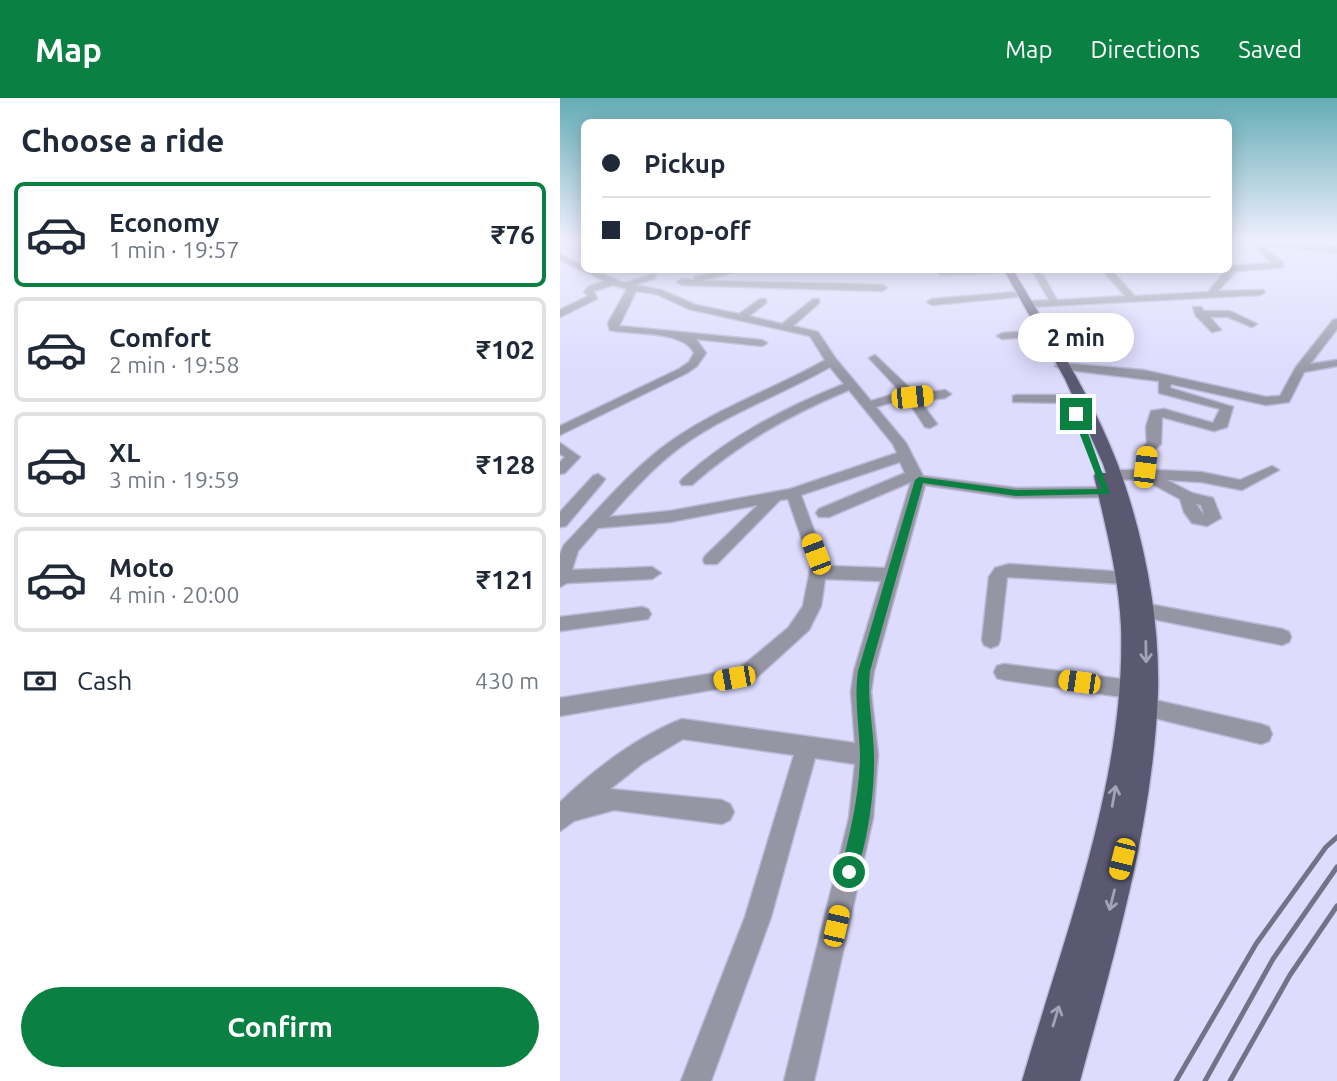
<!DOCTYPE html>
<html lang="en">
<head>
<meta charset="utf-8">
<style>
  body { margin:0; font-family:Ubuntu,sans-serif; background:#f6f6f7; color:#1f2937; height:100vh; display:flex; flex-direction:column; font-size:26px; white-space:nowrap }
  * { box-sizing:border-box; margin:0 }
  p { font-size:23px; color:#747a83 }
  .icon { flex:none; width:38px; height:38px; fill:none; stroke:currentColor; stroke-width:2; stroke-linecap:round; stroke-linejoin:round }
  .map { position:relative; flex:1; overflow:hidden }
  .details { display:flex; flex-direction:column; background:#fff; width:560px }
  .details>* { flex:none }
  .hud { position:absolute; left:21px; top:21px; width:651px; height:154px; border-radius:10px; box-shadow:0 4px 18px #0003; display:grid; align-content:center; height:154px; padding:0 21px; background:#fff }
  .end { position:absolute; width:32px; height:32px; margin:-16px; border:9px solid #0b8043; background:#fff; box-shadow:0 0 0 4px #fff }
  .from { border-radius:50% }
  .bubble { position:absolute; height:49px; border-radius:24px; background:#fff; box-shadow:0 4px 18px #0003; font-size:23px; font-weight:700; line-height:49px; text-align:center }
  .car { position:absolute; width:21px; height:42px; margin:-21px -10px; border-radius:9px; box-shadow:0 0 5px 2px #0007; background:linear-gradient(#f5c518 24%,#345 0 40%,#f5c518 0 76%,#345 0 86%,#f5c518 0) }
  .hud b { display:flex; align-items:center; gap:24px; height:66px; font-size:26px }
  .hud b+b { border-top:2px solid #e0e1e3 }
  .hud i { width:18px; height:18px; background:#1f2937 }
  ul { padding:0; list-style:none }
  li { display:flex; align-items:center; gap:21px; height:105px; margin:0 14px 10px; padding:0 7px; border:4px solid #e0e1e3; border-radius:10px }
  li div { flex:1 }
  li b { display:block; font-size:26px }
  li em { font-style:normal; font-weight:700 }
  li.on { border-color:#0b8043 }
  li>.icon { width:63px; height:63px; stroke-width:1.5 }
  h2 { padding:0 21px; font-size:32px; line-height:84px }
  .pay { display:flex; align-items:center; gap:18px; height:77px; padding:0 21px; font-size:26px }
  .pay p { margin-inline-start:auto }
  .action { display:flex; gap:14px; margin-top:auto; padding:14px 21px }
  .action a { flex:1; height:80px; border-radius:42px; background:#0b8043; color:#fff; font-size:28px; font-weight:700; line-height:80px; text-align:center }
  header { display:flex; align-items:center; gap:42px; box-sizing:border-box; height:98px; padding:0 35px; background:#0b8043; color:#fff }
  header strong { font-size:33px }
  nav { display:flex; gap:38px; margin-inline-start:auto; font-size:24px }
  main { display:flex; flex:1; min-height:0 }
  .map>svg:first-child { display:block }
  .lines { fill:none; stroke-linecap:round; stroke-linejoin:round }
  .minor-casing { stroke:#bab9d7; stroke-width:3 }
  .major-casing { stroke:#bab9d7; stroke-width:3 }
  .minor { fill:#9695a4; fill-rule:evenodd }
  .major { fill:#5b5972; fill-rule:evenodd }
  .rail { stroke:#737287; stroke-width:5 }
  .oneway { stroke:#a3a2b8 }
  .route { fill:#0b8043 }
</style>
</head>
<body>
<header>
<strong>Map</strong>
<nav><a>Map</a><a>Directions</a><a>Saved</a></nav>
</header>
<main>
<section class="details">
<h2>Choose a ride</h2>
<ul>
<li class="on"><svg class="icon" aria-label="car" viewBox="0 0 24 24"><path d="M5 17H2v-5l4-1 3-4h7l3 4 3 1v5h-3M9 17h6M6 11h13"/><circle cx="7" cy="17" r="2"/><circle cx="17" cy="17" r="2"/></svg><div><b>Economy</b><p>1 min · 19:57</p></div><em>₹76</em></li>
<li><svg class="icon" aria-label="car" viewBox="0 0 24 24"><path d="M5 17H2v-5l4-1 3-4h7l3 4 3 1v5h-3M9 17h6M6 11h13"/><circle cx="7" cy="17" r="2"/><circle cx="17" cy="17" r="2"/></svg><div><b>Comfort</b><p>2 min · 19:58</p></div><em>₹102</em></li>
<li><svg class="icon" aria-label="car" viewBox="0 0 24 24"><path d="M5 17H2v-5l4-1 3-4h7l3 4 3 1v5h-3M9 17h6M6 11h13"/><circle cx="7" cy="17" r="2"/><circle cx="17" cy="17" r="2"/></svg><div><b>XL</b><p>3 min · 19:59</p></div><em>₹128</em></li>
<li><svg class="icon" aria-label="car" viewBox="0 0 24 24"><path d="M5 17H2v-5l4-1 3-4h7l3 4 3 1v5h-3M9 17h6M6 11h13"/><circle cx="7" cy="17" r="2"/><circle cx="17" cy="17" r="2"/></svg><div><b>Moto</b><p>4 min · 20:00</p></div><em>₹121</em></li>
</ul>
<div class="pay"><svg class="icon" aria-label="cash" viewBox="0 0 24 24"><path d="M3 7h18v10H3z"/><circle cx="12" cy="12" r="2"/></svg>Cash<p>430 m</p></div>
<div class="action"><a>Confirm</a></div>
</section>
<div class="map">
<svg width="777" height="983" viewBox="0 0 777 983">
  <rect width="100%" height="100%" fill="#dddbfe"/>
  <g class="lines">
    <g class="minor-casing">
      <g id="minor">
        <path d="M689 143H717L777 149V155L701 146 723 165V169L676 173 658 193 703 192 705 194 700 197 468 209 463 206 468 203 489 202 472 172H480L497 202 565 198 542 172H551L575 198 648 194 670 168 712 165Z"/>
        <path d="M0 156 24 168V172H33L64 185 95 176V180L75 187 101 192 136 207 179 216 200 201H206V205L189 218 222 226 253 201H259V205L233 228 258 234 276 261 311 303 341 294 309 260 315 257 356 296 385 292 391 296 385 300 360 303 377 326 370 330 365 329 346 300 316 309 346 345 363 378 456 390 559 389 566 394 559 399 456 400 365 387 314 573 311 594 318 657 313 720 254 983H224L289 720 295 666 255 660 211 819 151 983H121L185 819 234 657 123 641 83 665 50 691 162 702 170 706 174 714 170 722 162 726 54 712 14 723 0 733V704C35 671 76 639 122 621L295 645 291 594 294 573 321 483 265 481 261 508 249 532 195 581 174 588 0 618V600L174 572 181 569 228 530 243 508 251 467 228 401 220 402 157 466H145L143 462 145 458 198 407 110 424 38 430 18 453 12 472 92 469 101 475 92 481 7 485 0 489V456L4 447C35 415 64 380 99 352 148 313 211 293 265 262L250 238 129 211 96 196 76 193 59 228 202 242 207 245 202 248 136 241 146 255 137 268 127 275 0 337V328L119 271 129 264 134 255C124 232 73 237 50 232L48 225 67 191 53 187 34 193 37 201 0 219V212L28 198 24 194 28 189 45 183 0 162ZM270 269 284 286C224 310 170 338 122 381L120 384 122 387H132C179 345 231 316 289 292L333 346 337 355 230 391 110 413 49 419C68 398 87 376 109 358 156 319 218 299 270 269ZM340 364 345 375 259 411 256 415 259 419H269L351 384 325 470 267 468 241 397Z"/>
        <path d="M166 172H180L142 183 297 186 322 187 327 190 322 193 122 187 117 184 122 181 134 182 135 179Z"/>
        <path d="M384 172H442L437 175 381 177 379 175Z"/>
        <path d="M454 194 459 197 457 199 372 207 367 204 372 201Z"/>
        <path d="M633 209H641L644 213H670L697 226 692 229 668 219H650L661 232 652 234 636 218Z"/>
        <path d="M777 221V231L750 266 777 262V268L744 274 729 304 706 307 611 286 610 290 673 309 667 329 654 333 602 319 601 346 594 352 593 372 641 374 680 382 712 368 719 372 682 392 641 384 607 382 632 395 653 400 661 420 647 428 632 425 624 414 620 401 583 381 553 382 546 377 553 372H579L580 351 587 345 586 329 591 313 604 311 653 325 660 311 599 295V283L501 271 495 268 501 265 583 272 706 299 720 298 736 269 773 222ZM636 406 641 407 644 417Z"/>
        <path d="M475 233 479 234V238L442 241 437 238 442 235Z"/>
        <path d="M457 297H509L515 301 509 305 453 304V298Z"/>
        <path d="M0 345 20 359 5 375 0 376V364L5 359 0 356Z"/>
        <path d="M38 376 45 381 43 384 6 428 0 429V414L33 378Z"/>
        <path d="M449 466 564 474 570 475 573 480 570 485 564 486 447 479 440 542 438 547 431 550 424 547 422 542 429 479 435 470Z"/>
        <path d="M583 505 722 531 729 534 731 539 729 544 722 547 583 519 577 517 574 512 577 507Z"/>
        <path d="M82 509 88 511 91 516 88 521 0 533V519Z"/>
        <path d="M444 566 569 582 576 585 579 591 576 597 569 600 444 582 437 580 434 574 437 568Z"/>
        <path d="M586 600 701 626 709 629 712 636 709 643 701 646 586 618 579 615 576 609 579 603Z"/>
      </g>
    </g>
    <g class="major-casing">
      <path id="major" d="M444 172H453C490 235 532 298 558 367 584 438 600 519 598 595 593 727 554 857 520 983H462C504 838 566 681 561 529 559 478 545 427 534 378L536 375H546L543 366 505 281Z"/>
    </g>
    <use href="#minor" class="minor"/>
    <use href="#major" class="major"/>
    <g class="rail">
      <path d="M616 983 696 846 766 749 777 739"/>
      <path d="M645 983 713 861 777 769"/>
      <path d="M670 983 730 877 777 808"/>
    </g>
  </g>
  <defs><path id="oneway-shaft" d="M-6 0H5M1.5-3L5.5 0L1.5 3" fill="none" stroke-width="1.6" stroke-linecap="round" stroke-linejoin="round" transform="scale(1.75)"/></defs>
  <g class="oneway">
    <use href="#oneway-shaft" transform="translate(586 554) rotate(89)"/>
    <use href="#oneway-shaft" transform="translate(554 698) rotate(-80)"/>
    <use href="#oneway-shaft" transform="translate(552 802) rotate(104)"/>
    <use href="#oneway-shaft" transform="translate(496 918) rotate(-73)"/>
  </g>
  <linearGradient id="sky" x2="0" y2="1"><stop stop-color="#64adb5"/><stop offset="0.51" stop-color="#f0efff"/><stop offset="1" stop-color="#f0efff" stop-opacity="0"/></linearGradient>
  <rect width="777" height="280" fill="url(#sky)"/>
  <path class="route" d="M516 313 521 316 550 396 456 398 363 385 310 573C307 601 313 627 314 655 315 691 308 747 294 780L289 783 283 780 280 774C290 736 300 695 300 655 299 627 294 601 298 573L355 382 359 379 456 392 541 391 512 316Z"/>
</svg>
<i class="end from" style="left:289px;top:774px"></i>
<i class="end" style="left:516px;top:316px"></i>
<div class="bubble" style="left:458px;top:215px;width:116px">2 min</div>
<i class="car" style="left:352px;top:299px;rotate:84deg"></i>
<i class="car" style="left:585px;top:369px;rotate:7deg"></i>
<i class="car" style="left:256px;top:456px;rotate:339deg"></i>
<i class="car" style="left:174px;top:580px;rotate:260deg"></i>
<i class="car" style="left:519px;top:584px;rotate:278deg"></i>
<i class="car" style="left:562px;top:761px;rotate:194deg"></i>
<i class="car" style="left:276px;top:828px;rotate:13deg"></i>
<div class="hud">
<b><i class="from"></i>Pickup</b>
<b><i></i>Drop-off</b>
</div>
</div>
</main>
</body>
</html>
